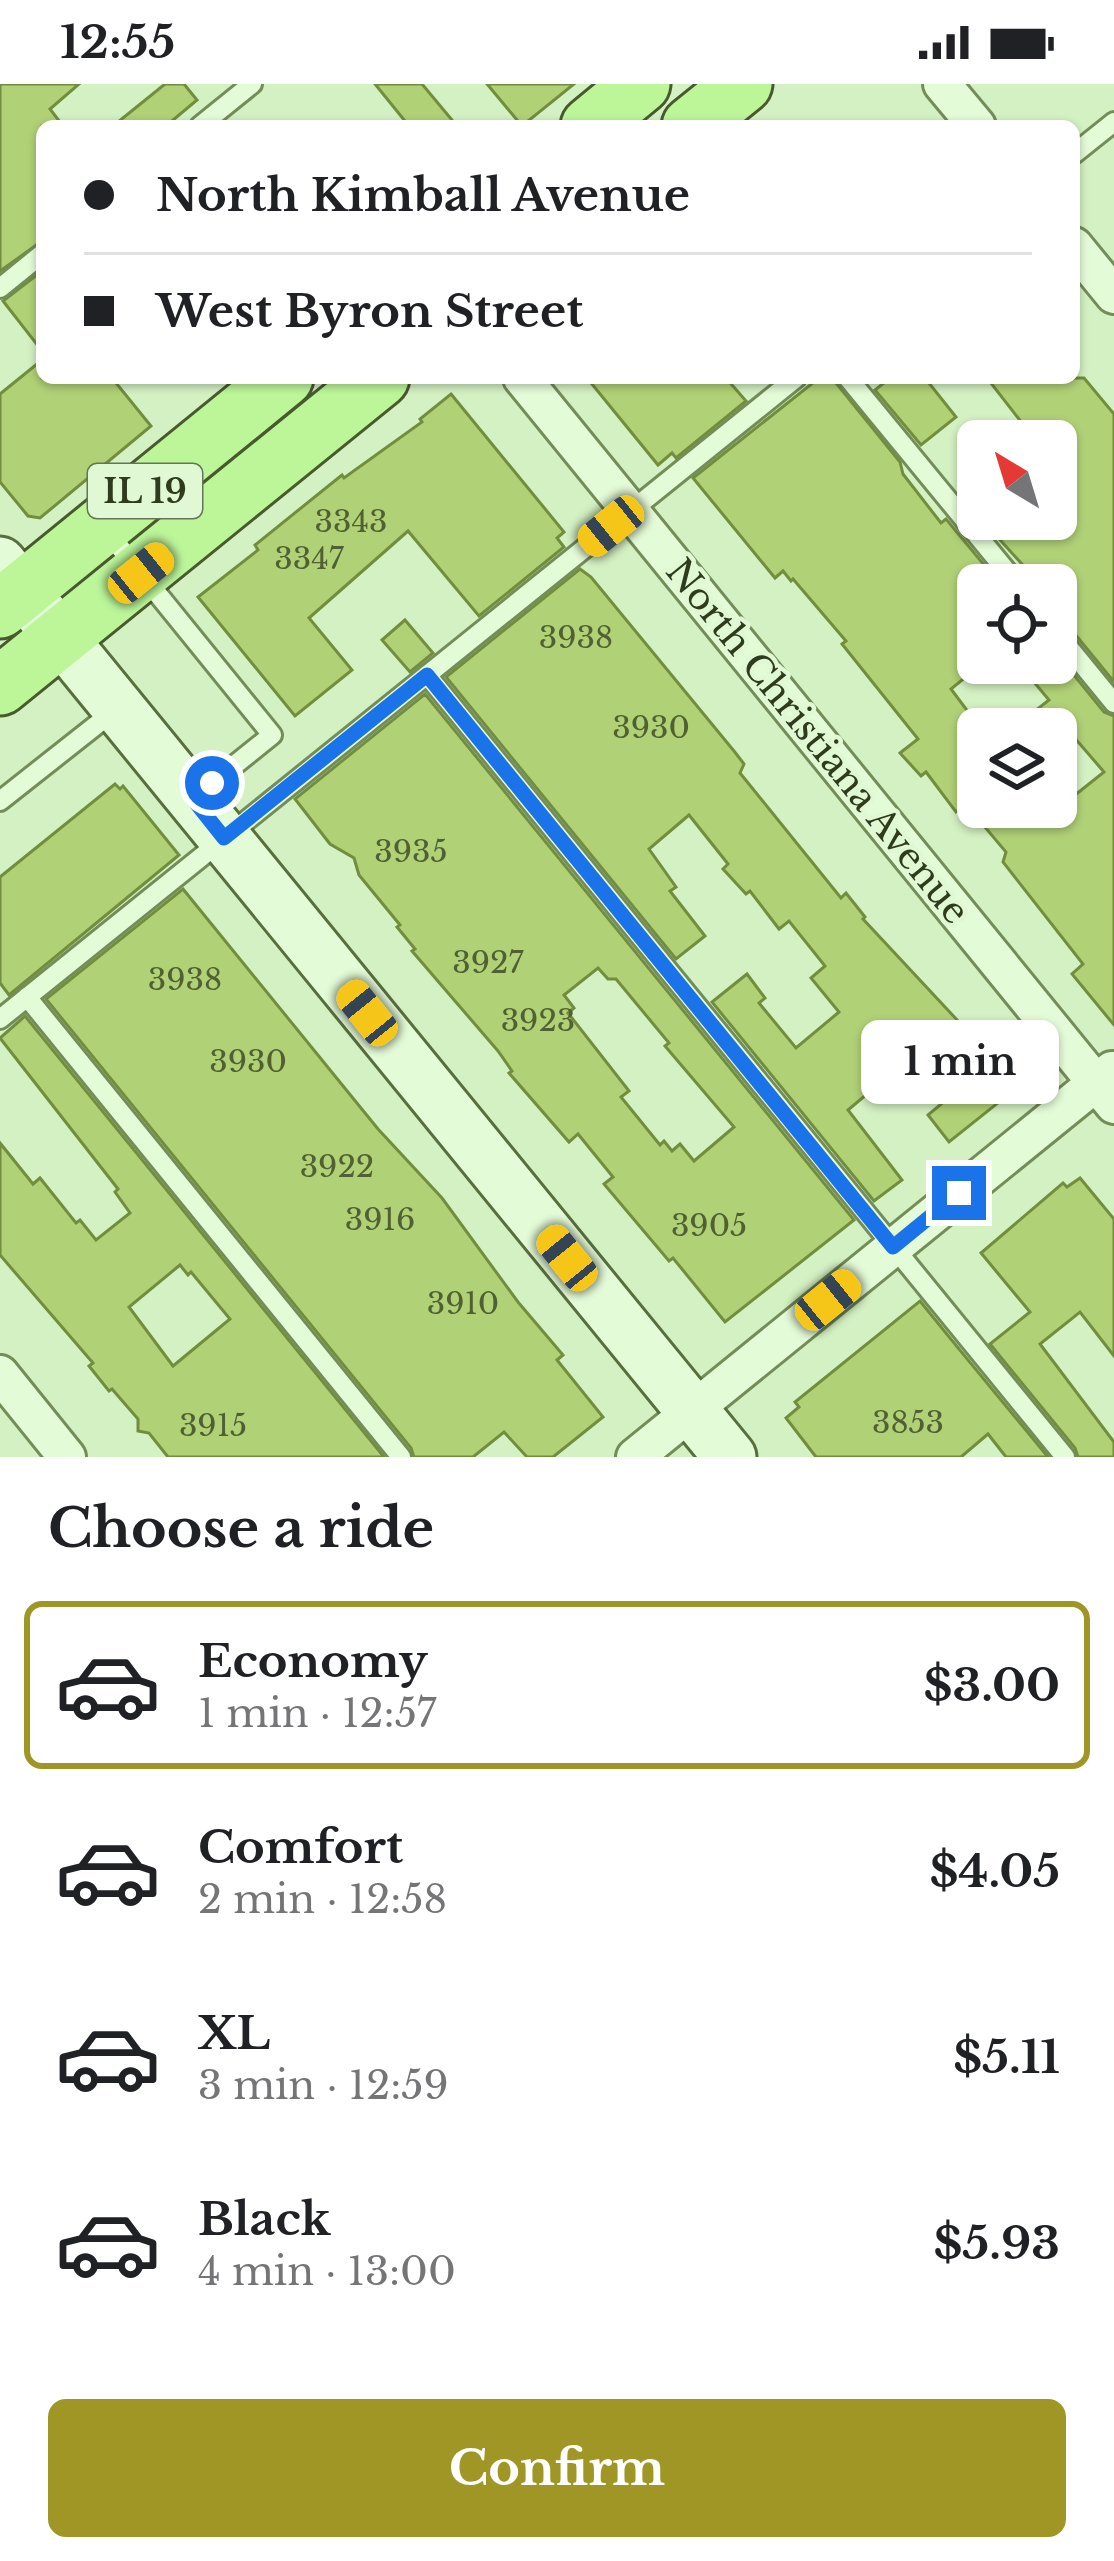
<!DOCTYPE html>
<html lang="en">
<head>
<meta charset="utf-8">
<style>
  body { margin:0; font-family:"Libre Baskerville",serif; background:#f2f2f2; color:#202124; height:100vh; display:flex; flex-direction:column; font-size:45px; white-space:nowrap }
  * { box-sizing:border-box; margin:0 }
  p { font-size:39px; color:#757577 }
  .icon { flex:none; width:66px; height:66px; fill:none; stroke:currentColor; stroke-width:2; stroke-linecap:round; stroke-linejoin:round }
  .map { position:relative; height:1373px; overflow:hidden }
  .sheet { display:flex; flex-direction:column; background:#fff; flex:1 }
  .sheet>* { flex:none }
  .banner { position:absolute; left:36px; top:36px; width:1044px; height:264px; border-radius:18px; box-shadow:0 3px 9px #0004; display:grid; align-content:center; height:264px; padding:0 48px; background:#fff }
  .needle { width:78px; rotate:322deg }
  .tools { position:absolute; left:957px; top:336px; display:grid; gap:24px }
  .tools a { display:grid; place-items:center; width:120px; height:120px; border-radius:18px; background:#fff; box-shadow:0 3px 9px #0004; font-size:60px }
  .end { position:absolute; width:54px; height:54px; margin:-27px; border:15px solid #1a73e8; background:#fff; box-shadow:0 0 0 6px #fff }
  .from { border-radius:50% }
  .bubble { position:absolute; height:84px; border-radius:18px; background:#fff; box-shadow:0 3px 9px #0004; font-size:39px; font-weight:800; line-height:84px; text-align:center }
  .car { position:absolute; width:36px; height:72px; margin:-36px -18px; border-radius:15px; box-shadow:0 0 9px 3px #0007; background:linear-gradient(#f5c518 24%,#345 0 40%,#f5c518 0 76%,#345 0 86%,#f5c518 0) }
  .banner b { display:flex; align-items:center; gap:42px; height:114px; font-size:45px }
  .banner b+b { border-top:3px solid #e0e0e0 }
  .banner i { width:30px; height:30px; background:#202124 }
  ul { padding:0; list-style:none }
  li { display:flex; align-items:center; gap:36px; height:168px; margin:0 24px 18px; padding:0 24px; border:6px solid transparent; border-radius:18px }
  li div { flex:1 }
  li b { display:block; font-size:45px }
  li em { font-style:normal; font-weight:800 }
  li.current { border-color:#9f9625 }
  li>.icon { width:108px; height:108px; stroke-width:1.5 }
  h2 { padding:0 48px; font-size:54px; line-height:144px }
  .primary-button { display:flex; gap:24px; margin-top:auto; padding:24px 48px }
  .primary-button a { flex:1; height:138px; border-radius:18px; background:#9f9625; color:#fff; font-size:48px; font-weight:800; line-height:138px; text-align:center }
  .status { display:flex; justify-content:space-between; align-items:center; height:84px; padding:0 60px; background:#fff; direction:ltr }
  .status svg { height:33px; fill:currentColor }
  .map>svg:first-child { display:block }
  .building { fill:#b1d176; stroke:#728d3d; stroke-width:3; fill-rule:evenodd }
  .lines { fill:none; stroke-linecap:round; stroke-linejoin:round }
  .lane-casing { stroke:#748c58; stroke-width:24 }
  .street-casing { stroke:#748c58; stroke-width:42 }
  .secondary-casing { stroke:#586e3c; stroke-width:57 }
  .primary-casing { stroke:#485a2d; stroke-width:63 }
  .lane { stroke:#e4fbd7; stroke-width:18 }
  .street { stroke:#e4fbd7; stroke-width:36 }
  .secondary { stroke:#e4fbd7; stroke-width:51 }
  .primary { stroke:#bcf699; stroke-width:57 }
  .route { stroke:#1a73e8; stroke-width:15 }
  .labels { text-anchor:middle; stroke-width:9; stroke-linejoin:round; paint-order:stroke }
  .number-label { font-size:30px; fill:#506033 }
  .shield { fill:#e0f8d3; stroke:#647454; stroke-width:3 }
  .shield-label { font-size:33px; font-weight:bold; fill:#2f3b1d }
  .street-label { font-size:36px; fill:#2f3b1d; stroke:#e0f8d3 }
</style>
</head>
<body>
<div class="status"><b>12:55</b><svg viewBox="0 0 49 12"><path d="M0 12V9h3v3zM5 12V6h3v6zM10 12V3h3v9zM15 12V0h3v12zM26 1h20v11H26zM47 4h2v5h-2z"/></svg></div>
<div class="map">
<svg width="1114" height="1373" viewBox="0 0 1114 1373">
  <rect width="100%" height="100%" fill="#d4f1c3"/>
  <g class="building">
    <path d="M0 0H79L50 25 63 42H42V157L0 187Z"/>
    <path d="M165 0H184L197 16 166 42H113Z"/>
    <path d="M375 0H422L457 42H409Z"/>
    <path d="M487 0H574L522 42Z"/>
    <path d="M42 187V267L3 217Z"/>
    <path d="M42 276V294H112L151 342 40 434 28 432 0 398V310Z"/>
    <path d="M587 294H726L746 317 676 374 672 369 658 381Z"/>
    <path d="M819 294H832L900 378 903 390 941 439 946 435 990 488 978 497V583L951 605 978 641V712L956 728 926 688 921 692 900 669 918 655 842 560 846 557 793 495 791 497 783 487 775 494 693 394Z"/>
    <path d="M890 294H925L956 333 921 361 875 306Z"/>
    <path d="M987 294H1084L1114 330V598L1066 539 1056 535V501H1041L981 435H1056V357H1036Z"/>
    <path d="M451 310 564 448 557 454 564 463 479 532 408 447 309 534 352 586 295 632 198 513 258 466 255 461 342 391 344 394 422 338 420 335Z"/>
    <path d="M580 485 591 493 734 667 744 680 740 689 841 814 846 809 865 833 863 835 959 938 954 942 987 984 1004 971 1024 998 949 1058 928 1031 946 1016 912 972 848 1026 902 1096 874 1117 712 918 747 890 765 914 759 919 796 964 839 928 811 894 825 882 789 837 779 845 750 807 746 810 723 785 728 780 689 731 649 765 676 803 670 807 705 852 676 875 446 593Z"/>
    <path d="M405 536 433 569 410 588 382 556Z"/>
    <path d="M1056 569 1104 628 1114 632V941L1072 890 1083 880 1003 778 1006 768 968 723H1060L1104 688 1067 645H1012L1049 616 1018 579H1056Z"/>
    <path d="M425 610 854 1136 725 1238 673 1174 669 1177 604 1100 613 1093 578 1050 569 1058 509 989 512 987 498 967 412 867 415 865 397 843 400 841 359 791 354 774 330 760 295 715ZM598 884 608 895H616L669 959 665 962 734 1043 694 1077 680 1060 672 1067 664 1057 660 1061 621 1013 629 1007 568 929 574 924 564 911Z"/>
    <path d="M115 700 120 705 123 702 179 771 9 911 0 899V793Z"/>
    <path d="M183 805 378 1045 442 1114 518 1218 563 1271 557 1276 603 1333 553 1373H527L504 1348 473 1373H414L411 1364 46 915Z"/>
    <path d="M25 932 384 1373H168L149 1349 138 1347V1335L112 1305 109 1307 89 1282 93 1279 0 1171V1059L33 1100 40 1094 76 1139 80 1136 96 1156 130 1129 115 1108 118 1105 0 954ZM180 1181 188 1191 191 1188 230 1235 173 1282 129 1223Z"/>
    <path d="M1080 1094 1114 1135V1272L1080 1228 1040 1260 1114 1358V1373H1078L1075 1364 990 1260 1030 1228 981 1169 1063 1099 1067 1103Z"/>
    <path d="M920 1217 950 1254 1048 1373H1006L988 1350 961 1373H816L786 1334 799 1323 795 1318Z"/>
  </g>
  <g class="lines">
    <g class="lane-casing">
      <g id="lane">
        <path d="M200 42 252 0"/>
        <path d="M1074 70 1114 38"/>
        <path d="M0 204 42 170"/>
        <path d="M848 294 1018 501"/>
        <path d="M105 445 272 651 196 712"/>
        <path d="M1056 548 1114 619"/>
        <path d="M427 591 1065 1373"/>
        <path d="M0 717 114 627"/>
        <path d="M27 913 401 1373"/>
        <path d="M0 935 796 294"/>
      </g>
    </g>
    <g class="street-casing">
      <g id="street">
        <path d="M942 0 977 42"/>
        <path d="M1074 162 1114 211"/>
        <path d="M522 294 1114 1021"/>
        <path d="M0 1290 67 1373"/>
        <path d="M635 1373 1112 986"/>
      </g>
    </g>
    <g class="secondary-casing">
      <path id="secondary" d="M0 479 730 1373"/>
    </g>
    <g class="primary-casing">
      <g id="primary">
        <path d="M590 42 641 0"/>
        <path d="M691 42 743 0"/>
        <path d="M0 525 284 294"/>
        <path d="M0 602 380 294"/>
      </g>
    </g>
    <use href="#lane" class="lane"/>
    <use href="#street" class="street"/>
    <use href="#secondary" class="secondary"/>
    <use href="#primary" class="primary"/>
  </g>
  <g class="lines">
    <path class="route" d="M212 699 193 715 224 754 427 591 893 1163 959 1109"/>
  </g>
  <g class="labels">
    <g class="number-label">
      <text x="351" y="448">3343</text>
      <text x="309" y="485">3347</text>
      <text x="576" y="564">3938</text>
      <text x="651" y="654">3930</text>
      <text x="411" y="778">3935</text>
      <text x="488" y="889">3927</text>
      <text x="185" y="906">3938</text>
      <text x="538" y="947">3923</text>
      <text x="248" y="988">3930</text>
      <text x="337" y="1093">3922</text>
      <text x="380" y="1146">3916</text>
      <text x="709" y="1152">3905</text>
      <text x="463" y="1230">3910</text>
      <text x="908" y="1349">3853</text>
      <text x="213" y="1352">3915</text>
    </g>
    <rect class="shield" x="88" y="380" width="114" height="54" rx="9"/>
    <g class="shield-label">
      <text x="145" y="419">IL 19</text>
    </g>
    <g class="street-label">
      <text transform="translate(818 657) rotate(51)" y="13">North Christiana Avenue</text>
    </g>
  </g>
</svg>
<div class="tools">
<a><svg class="needle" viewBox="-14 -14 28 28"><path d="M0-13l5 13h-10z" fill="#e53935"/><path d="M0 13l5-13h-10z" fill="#757577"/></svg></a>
<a><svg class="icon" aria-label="locate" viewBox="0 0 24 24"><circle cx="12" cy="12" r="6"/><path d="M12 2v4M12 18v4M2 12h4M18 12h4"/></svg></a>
<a><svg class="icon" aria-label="layers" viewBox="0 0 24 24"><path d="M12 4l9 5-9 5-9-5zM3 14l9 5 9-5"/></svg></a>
</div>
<i class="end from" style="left:212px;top:699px"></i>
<i class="end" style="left:959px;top:1109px"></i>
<div class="bubble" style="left:861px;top:936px;width:198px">1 min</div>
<i class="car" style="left:611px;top:442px;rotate:231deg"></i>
<i class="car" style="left:141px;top:489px;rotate:51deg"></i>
<i class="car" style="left:367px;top:929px;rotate:321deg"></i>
<i class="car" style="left:567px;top:1174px;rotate:321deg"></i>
<i class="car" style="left:828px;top:1216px;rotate:51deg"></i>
<div class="banner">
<b><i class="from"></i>North Kimball Avenue</b>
<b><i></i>West Byron Street</b>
</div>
</div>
<section class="sheet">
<h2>Choose a ride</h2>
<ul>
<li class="current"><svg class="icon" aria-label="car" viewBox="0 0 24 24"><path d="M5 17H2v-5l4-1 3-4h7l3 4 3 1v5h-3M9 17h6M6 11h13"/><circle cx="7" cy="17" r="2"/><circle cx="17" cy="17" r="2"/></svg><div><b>Economy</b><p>1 min · 12:57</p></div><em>$3.00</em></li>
<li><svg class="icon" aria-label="car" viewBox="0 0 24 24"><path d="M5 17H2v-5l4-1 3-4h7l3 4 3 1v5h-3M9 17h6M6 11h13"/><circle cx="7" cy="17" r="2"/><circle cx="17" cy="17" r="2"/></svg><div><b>Comfort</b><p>2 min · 12:58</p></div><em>$4.05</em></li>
<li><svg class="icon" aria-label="car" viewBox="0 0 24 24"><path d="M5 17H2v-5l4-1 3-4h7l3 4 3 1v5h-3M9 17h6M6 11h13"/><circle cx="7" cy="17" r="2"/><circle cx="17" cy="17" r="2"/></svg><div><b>XL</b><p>3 min · 12:59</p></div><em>$5.11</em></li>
<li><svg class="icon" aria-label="car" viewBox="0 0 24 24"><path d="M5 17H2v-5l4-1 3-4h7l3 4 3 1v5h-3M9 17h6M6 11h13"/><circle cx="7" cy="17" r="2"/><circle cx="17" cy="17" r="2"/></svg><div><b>Black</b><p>4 min · 13:00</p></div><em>$5.93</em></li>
</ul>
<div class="primary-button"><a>Confirm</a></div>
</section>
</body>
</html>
